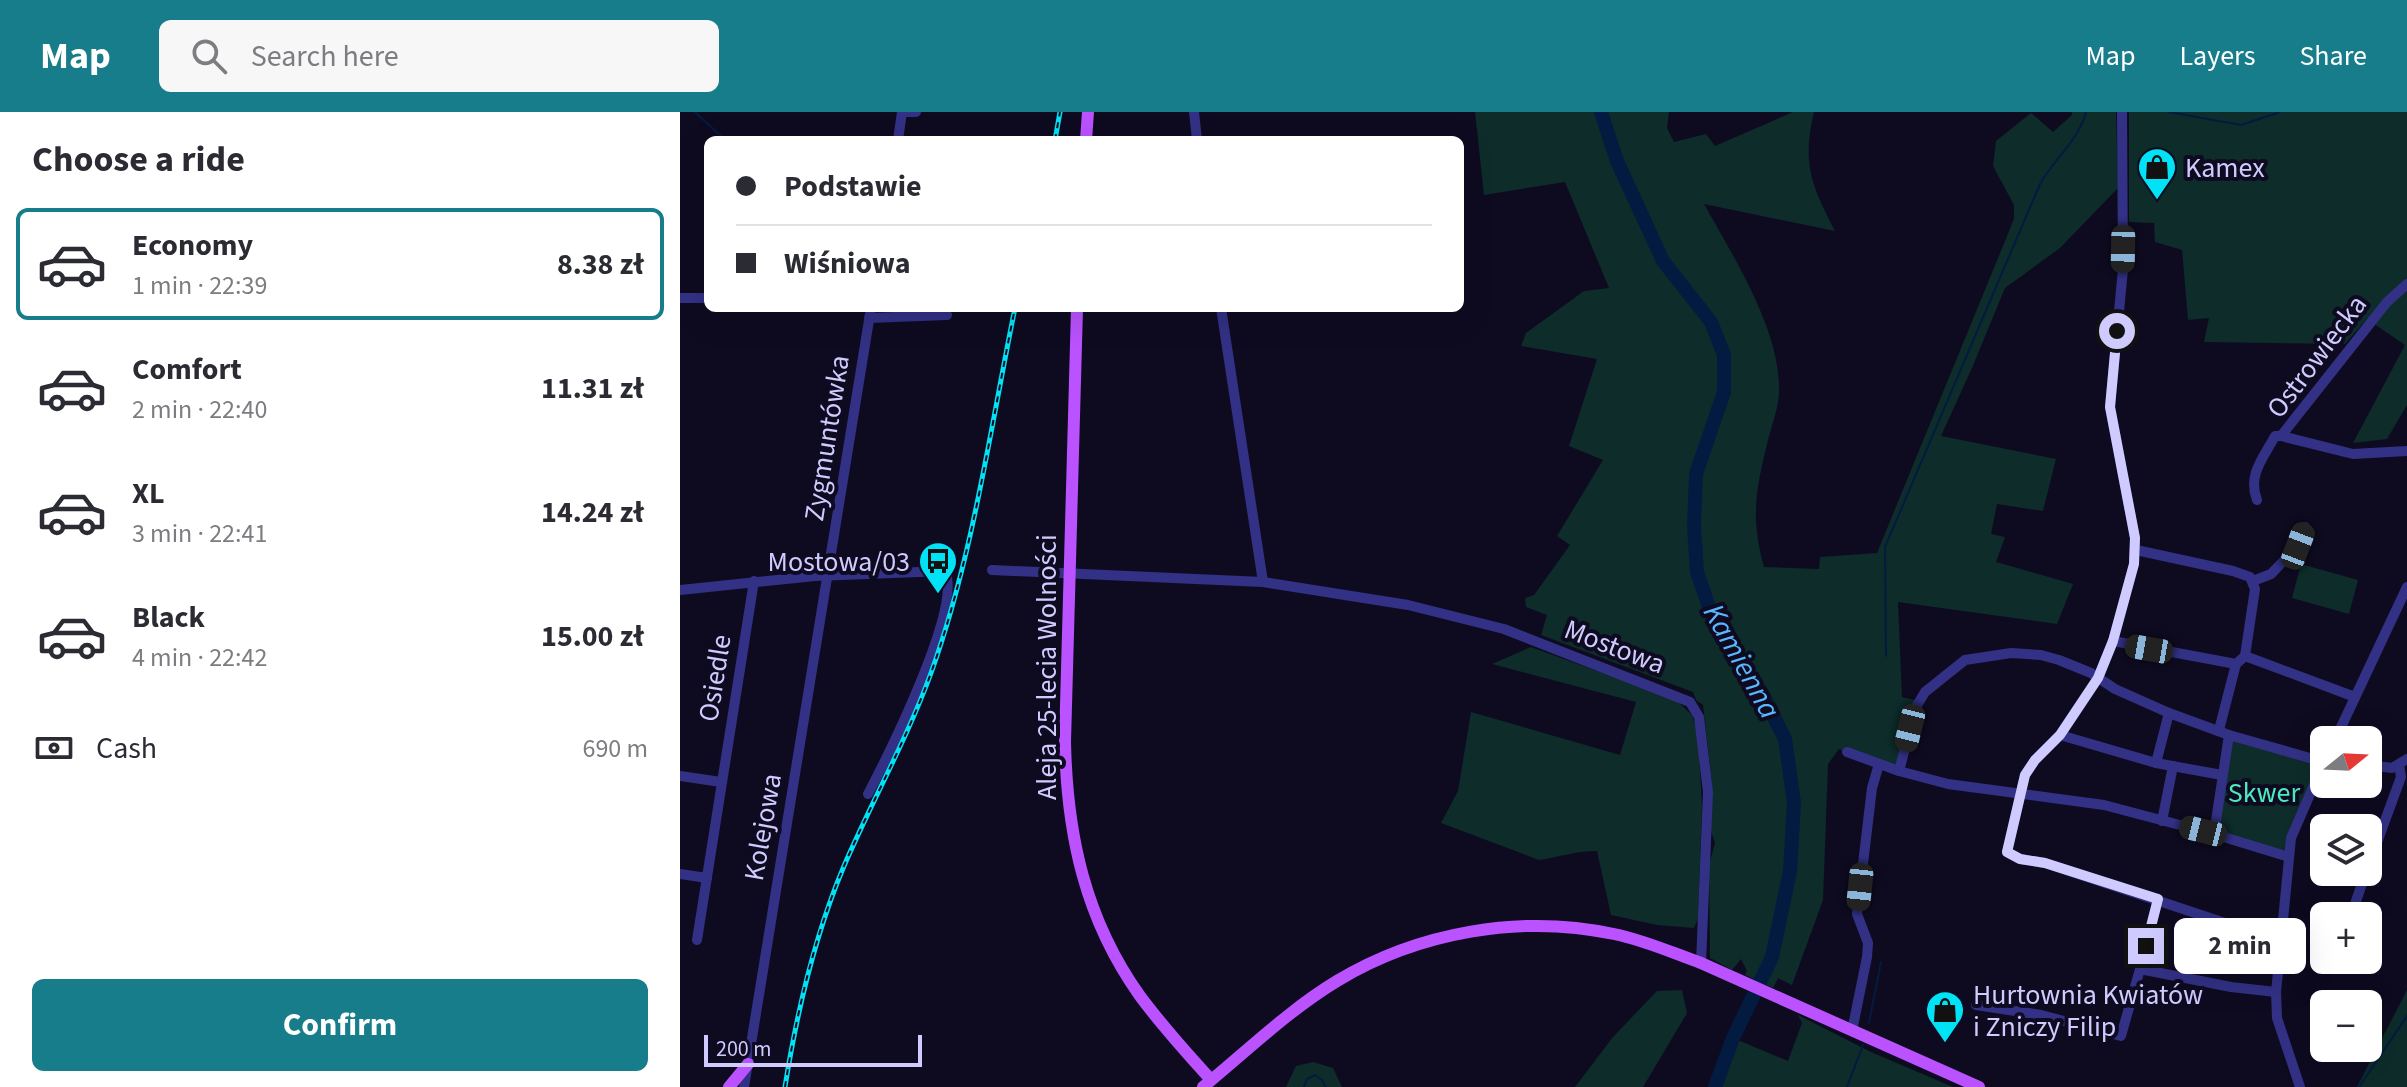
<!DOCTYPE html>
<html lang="en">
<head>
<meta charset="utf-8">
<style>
  body { margin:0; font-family:"Source Sans 3",sans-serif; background:#f7f7f7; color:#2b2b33; height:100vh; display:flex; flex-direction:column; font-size:30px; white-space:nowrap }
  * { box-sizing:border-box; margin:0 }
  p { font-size:26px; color:#7c7c81 }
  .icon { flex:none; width:44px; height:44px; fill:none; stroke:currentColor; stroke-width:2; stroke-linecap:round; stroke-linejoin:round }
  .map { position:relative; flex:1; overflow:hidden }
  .drawer { display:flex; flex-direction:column; background:#fff; width:680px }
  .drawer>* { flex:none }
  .hud { position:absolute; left:24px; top:24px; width:760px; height:176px; border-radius:12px; box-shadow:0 8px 32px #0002; display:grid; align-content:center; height:176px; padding:0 32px; background:#fff }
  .needle { width:52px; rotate:72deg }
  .controls { position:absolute; left:1630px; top:614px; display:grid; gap:16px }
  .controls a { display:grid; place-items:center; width:72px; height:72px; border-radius:12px; background:#fff; box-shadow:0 8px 32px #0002; font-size:40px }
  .scale { position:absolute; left:24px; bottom:20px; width:218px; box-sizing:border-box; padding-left:8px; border:4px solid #d0cbff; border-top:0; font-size:22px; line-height:28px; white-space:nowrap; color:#d0cbff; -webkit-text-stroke:6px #0e0b21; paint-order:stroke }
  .end { position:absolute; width:36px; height:36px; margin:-18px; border:10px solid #d0cbff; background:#111; box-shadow:0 0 0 4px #111 }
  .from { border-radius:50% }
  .bubble { position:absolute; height:56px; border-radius:12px; background:#fff; box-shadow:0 8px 32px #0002; font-size:26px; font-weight:700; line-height:56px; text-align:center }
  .car { position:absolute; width:24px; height:48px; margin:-24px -12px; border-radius:10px; box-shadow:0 0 6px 2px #0007; background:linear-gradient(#222 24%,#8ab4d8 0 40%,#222 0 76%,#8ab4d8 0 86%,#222 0) }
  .hud b { display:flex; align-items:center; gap:28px; height:76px; font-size:30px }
  .hud b+b { border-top:2px solid #e1e1e2 }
  .hud i { width:20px; height:20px; background:#2b2b33 }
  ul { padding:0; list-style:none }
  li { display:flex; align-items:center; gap:24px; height:112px; margin:0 16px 12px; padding:0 16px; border:4px solid transparent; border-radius:12px }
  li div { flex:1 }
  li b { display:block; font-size:30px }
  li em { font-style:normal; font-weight:700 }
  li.current { border-color:#187d8b }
  li>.icon { width:72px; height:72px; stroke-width:1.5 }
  h2 { padding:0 32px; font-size:36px; line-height:96px }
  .pay { display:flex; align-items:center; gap:20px; height:88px; padding:0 32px; font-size:30px }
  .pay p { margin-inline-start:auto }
  .cta { display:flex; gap:16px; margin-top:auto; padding:16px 32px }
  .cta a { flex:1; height:92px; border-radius:12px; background:#187d8b; color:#fff; font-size:32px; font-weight:700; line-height:92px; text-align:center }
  header { display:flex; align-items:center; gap:48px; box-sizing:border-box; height:112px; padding:0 40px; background:#187d8b; color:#fff }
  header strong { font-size:38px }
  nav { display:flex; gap:44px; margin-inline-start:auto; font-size:28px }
  .search { width:560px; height:72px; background:#f7f7f7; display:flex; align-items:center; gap:20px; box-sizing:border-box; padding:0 28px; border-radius:12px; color:#7c7c81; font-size:30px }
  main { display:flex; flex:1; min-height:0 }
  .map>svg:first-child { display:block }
  .green { fill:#0d2c2a }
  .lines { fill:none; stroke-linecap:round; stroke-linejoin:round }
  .stream { stroke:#041b41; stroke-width:2 }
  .river { stroke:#041b41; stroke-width:14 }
  .minor { stroke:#323185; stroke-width:10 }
  .major { stroke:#ba52ff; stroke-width:12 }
  .rail-casing { stroke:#00e2f6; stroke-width:5 }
  .rail { stroke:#0e0b21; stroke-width:2; stroke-dasharray:6; stroke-linecap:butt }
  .route { stroke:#d0cbff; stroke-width:10 }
  .labels { text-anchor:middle; stroke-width:8; stroke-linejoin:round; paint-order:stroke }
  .poi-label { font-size:28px; fill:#d0cbff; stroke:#0e0b21; text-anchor:start }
  .street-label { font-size:28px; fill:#d0cbff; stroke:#0e0b21 }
  .park-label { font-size:28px; fill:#4bebbf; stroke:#0e0b21 }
  .water-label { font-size:30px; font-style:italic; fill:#59b6ff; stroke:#0e0b21 }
</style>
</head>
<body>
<header>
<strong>Map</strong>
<div class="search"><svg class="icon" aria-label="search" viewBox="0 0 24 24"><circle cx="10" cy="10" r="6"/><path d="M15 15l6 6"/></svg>Search here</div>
<nav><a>Map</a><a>Layers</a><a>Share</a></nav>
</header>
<main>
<section class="drawer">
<h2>Choose a ride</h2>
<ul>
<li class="current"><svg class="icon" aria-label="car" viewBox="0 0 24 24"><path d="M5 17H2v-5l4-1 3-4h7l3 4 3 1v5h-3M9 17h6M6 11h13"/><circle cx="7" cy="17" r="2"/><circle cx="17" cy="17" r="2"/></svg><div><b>Economy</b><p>1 min · 22:39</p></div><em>8.38 zł</em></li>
<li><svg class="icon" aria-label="car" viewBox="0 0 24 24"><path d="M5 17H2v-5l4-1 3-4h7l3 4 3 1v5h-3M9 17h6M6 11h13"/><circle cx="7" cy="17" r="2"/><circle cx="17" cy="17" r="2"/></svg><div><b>Comfort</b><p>2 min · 22:40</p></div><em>11.31 zł</em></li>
<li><svg class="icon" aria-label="car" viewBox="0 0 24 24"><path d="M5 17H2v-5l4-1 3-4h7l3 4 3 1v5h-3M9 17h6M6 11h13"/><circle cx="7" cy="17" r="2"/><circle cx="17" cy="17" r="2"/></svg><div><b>XL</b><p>3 min · 22:41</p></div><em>14.24 zł</em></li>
<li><svg class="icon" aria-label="car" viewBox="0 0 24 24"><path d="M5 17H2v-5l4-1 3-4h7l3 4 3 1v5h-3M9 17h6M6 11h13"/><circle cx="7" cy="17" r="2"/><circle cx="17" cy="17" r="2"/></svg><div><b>Black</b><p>4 min · 22:42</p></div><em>15.00 zł</em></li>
</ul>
<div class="pay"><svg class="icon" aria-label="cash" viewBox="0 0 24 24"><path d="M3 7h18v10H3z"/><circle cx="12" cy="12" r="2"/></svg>Cash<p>690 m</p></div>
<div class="cta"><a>Confirm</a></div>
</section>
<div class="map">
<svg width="1727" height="975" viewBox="0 0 1727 975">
  <rect width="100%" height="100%" fill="#0e0b21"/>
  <g class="green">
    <path d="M795 0H989L987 16 994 30 1026 22 1035 34 1113 0H1134C1122 53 1131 72 1155 119L1024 92C1053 144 1101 219 1099 279 1099 295 1092 312 1088 328 1076 378 1070 404 1084 455L1139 457 1140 445 1197 441 1334 107V93L1313 54 1316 29 1351 1 1373 20 1392 3V0H1436L1438 76 1380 136 1325 176 1292 256 1261 324 1376 347 1363 399 1317 392 1311 422 1325 425 1316 450 1393 472 1377 512 1218 490 1222 585 1239 589 1219 659 1159 637 1148 652 1143 788 1112 873 1098 866 1093 876 1065 863 1067 859 1061 847 1052 858 1030 846 1029 753 1035 731 1031 719 1032 671 1023 593 1016 588 1013 580 861 523 867 503 846 495 845 486 854 483 890 433 877 424 923 348 889 334 917 247 841 234 846 221 904 179 929 176 885 70 804 83Z"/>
    <path d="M1449 0H1727V293L1707 327 1673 331 1725 233 1687 207 1665 232 1524 230 1529 206 1508 208 1502 138 1475 130 1474 111 1449 110Z"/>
    <path d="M1621 452 1678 468 1669 502 1612 486Z"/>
    <path d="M851 535 996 588 1012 603 1018 622 1022 694 1018 807 1014 816 977 813 931 803 917 739C894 739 881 745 859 748L761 711 778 679 791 600 940 643 956 590 812 552Z"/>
    <path d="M1549 623 1644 650 1609 745 1534 722Z"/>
    <path d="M1002 878 1007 901 963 975H895L933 925 977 879Z"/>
    <path d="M1727 878V975H1677Z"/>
    <path d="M1118 903 1191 940 1273 975H1035L1053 926 1108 949 1122 911Z"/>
    <path d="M633 950 653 956 662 975H606L616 954Z"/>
  </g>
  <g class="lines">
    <g class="stream">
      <path d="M15 0 45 28"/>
      <path d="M1489 0 1561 13 1600 0"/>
      <path d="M1206 544 1205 435 1360 72C1374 47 1399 28 1406 0"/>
      <path d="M1189 911 1201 850"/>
      <path d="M624 975 627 967 635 963 642 968 646 975"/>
      <path d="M1167 975 1183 933"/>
      <path d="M1679 975 1727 904"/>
    </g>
    <path class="river" d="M921 0 937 49 983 149 1031 210 1044 243V280L1016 362 1014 414 1017 460 1032 504 1083 583 1105 627 1114 691 1110 759 1092 845 1053 926 1035 975"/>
    <g class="minor">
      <path d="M222 0H236"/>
      <path d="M514 0 517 28"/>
      <path d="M1442 0 1443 157 1430 295 1455 426 1454 452 1433 529 1418 566 1380 623 1355 648 1345 663 1327 740 1340 747 1365 751 1566 818 1602 826"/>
      <path d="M218 28 222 0"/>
      <path d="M0 186H28"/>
      <path d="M541 196 583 470"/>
      <path d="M189 206 267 203"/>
      <path d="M1601 324 1673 342 1727 339"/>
      <path d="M1577 388C1567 363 1584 345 1595 324H1601L1707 190 1727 172"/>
      <path d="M1456 438 1553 459 1570 465 1575 477 1565 544"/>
      <path d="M312 458 583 470 728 493 824 517 1010 590 1019 605 1028 680 1021 851"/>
      <path d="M1573 469 1591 462 1618 434 1625 415"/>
      <path d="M0 478 135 464 265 459C283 495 208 644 188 682"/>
      <path d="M1433 529 1556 552 1565 544"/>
      <path d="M1565 544 1675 585"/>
      <path d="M1539 618 1556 552"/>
      <path d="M1380 623 1476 651 1542 663"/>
      <path d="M1655 628 1727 475"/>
      <path d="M1167 640 1219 659 1268 672 1424 693 1534 722 1609 745"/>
      <path d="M1476 651 1489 601"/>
      <path d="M1688 653 1712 656 1727 647"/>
      <path d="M1219 659 1236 595 1245 580 1285 548 1331 541 1361 543 1379 548 1411 561 1435 577 1489 601 1549 623 1644 650"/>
      <path d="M0 664 41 670"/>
      <path d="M1482 709 1493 654"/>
      <path d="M1534 722 1549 623"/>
      <path d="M1688 755 1721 665 1719 653"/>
      <path d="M0 762 27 766"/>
      <path d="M1675 792 1686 760"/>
      <path d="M17 828 74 469"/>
      <path d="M1460 857 1478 787"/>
      <path d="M1296 893 1361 903 1441 924 1460 857 1551 875 1596 880"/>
      <path d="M1172 919 1187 845 1188 831 1177 802 1192 676 1199 652"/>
      <path d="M64 975 191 196"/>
      <path d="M1620 975 1597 906 1596 880 1611 726 1644 650"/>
    </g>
    <g class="major">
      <path d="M406 28 408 0"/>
      <path d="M397 196 385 630C387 723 405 807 460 884 482 914 507 941 531 968"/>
      <path d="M49 975 68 952"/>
      <path d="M523 975C567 939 609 898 657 869 738 820 841 802 934 822 964 828 993 841 1021 851L1299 975"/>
    </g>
    <g class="rail-casing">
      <g id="rail">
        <path d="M375 28 380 0"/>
        <path d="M105 975C117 899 134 825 164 754 192 689 227 627 251 561 293 444 310 318 335 196"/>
      </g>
    </g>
    <use href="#rail" class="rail"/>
  </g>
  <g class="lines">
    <path class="route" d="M1437 219 1430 295 1455 426 1454 452 1433 529 1418 566 1380 623 1355 648 1345 663 1327 740 1340 747 1365 751 1478 787 1466 834"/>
  </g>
  <defs>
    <g id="shop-pin" transform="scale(2)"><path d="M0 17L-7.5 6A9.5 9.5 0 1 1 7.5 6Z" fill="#00e2f6" stroke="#0e0b21"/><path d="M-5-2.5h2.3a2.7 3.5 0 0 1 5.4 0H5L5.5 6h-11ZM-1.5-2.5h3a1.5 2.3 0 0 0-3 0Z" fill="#111"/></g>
    <g id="bus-pin" transform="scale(2)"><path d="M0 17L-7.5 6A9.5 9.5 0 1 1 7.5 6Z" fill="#00e2f6" stroke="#0e0b21"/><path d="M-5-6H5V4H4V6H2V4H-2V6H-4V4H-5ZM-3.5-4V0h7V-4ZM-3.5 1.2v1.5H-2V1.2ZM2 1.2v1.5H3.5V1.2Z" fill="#111"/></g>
  </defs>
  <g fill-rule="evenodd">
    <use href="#shop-pin" x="1477" y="55"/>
    <use href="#bus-pin" x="258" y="449"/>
    <use href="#shop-pin" x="1265" y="898"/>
  </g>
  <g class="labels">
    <g class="poi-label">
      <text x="1505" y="65">Kamex</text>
      <text x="230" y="459" text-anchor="end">Mostowa/03</text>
      <text x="1293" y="892">Hurtownia Kwiatów<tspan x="1293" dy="32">i Zniczy Filip</tspan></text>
    </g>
    <g class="street-label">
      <text transform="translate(1636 244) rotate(-53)" y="10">Ostrowiecka</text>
      <text transform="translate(146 326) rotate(-81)" y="10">Zygmuntówka</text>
      <text transform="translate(935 534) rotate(21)" y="10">Mostowa</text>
      <text transform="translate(366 555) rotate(-90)" y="10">Aleja 25-lecia Wolności</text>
      <text transform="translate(34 566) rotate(-81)" y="10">Osiedle</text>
      <text transform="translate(82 715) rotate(-80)" y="10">Kolejowa</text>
    </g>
    <g class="park-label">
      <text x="1584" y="690">Skwer</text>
    </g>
    <g class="water-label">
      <text transform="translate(1062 549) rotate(61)" y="10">Kamienna</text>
    </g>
  </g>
</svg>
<div class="controls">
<a><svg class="needle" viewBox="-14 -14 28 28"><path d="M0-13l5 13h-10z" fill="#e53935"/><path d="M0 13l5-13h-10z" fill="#7c7c81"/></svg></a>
<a><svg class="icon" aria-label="layers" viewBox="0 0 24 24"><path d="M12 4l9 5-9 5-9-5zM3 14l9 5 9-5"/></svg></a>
<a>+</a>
<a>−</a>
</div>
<div class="scale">200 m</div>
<i class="end from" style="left:1437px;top:219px"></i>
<i class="end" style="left:1466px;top:834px"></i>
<div class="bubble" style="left:1494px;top:806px;width:132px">2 min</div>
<i class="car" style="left:1443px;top:137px;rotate:181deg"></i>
<i class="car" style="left:1618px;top:434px;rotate:21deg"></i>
<i class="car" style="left:1469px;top:537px;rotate:280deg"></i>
<i class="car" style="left:1230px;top:616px;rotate:194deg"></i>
<i class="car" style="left:1523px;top:719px;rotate:284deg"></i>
<i class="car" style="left:1180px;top:775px;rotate:186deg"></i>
<div class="hud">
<b><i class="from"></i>Podstawie</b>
<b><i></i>Wiśniowa</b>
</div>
</div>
</main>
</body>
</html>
